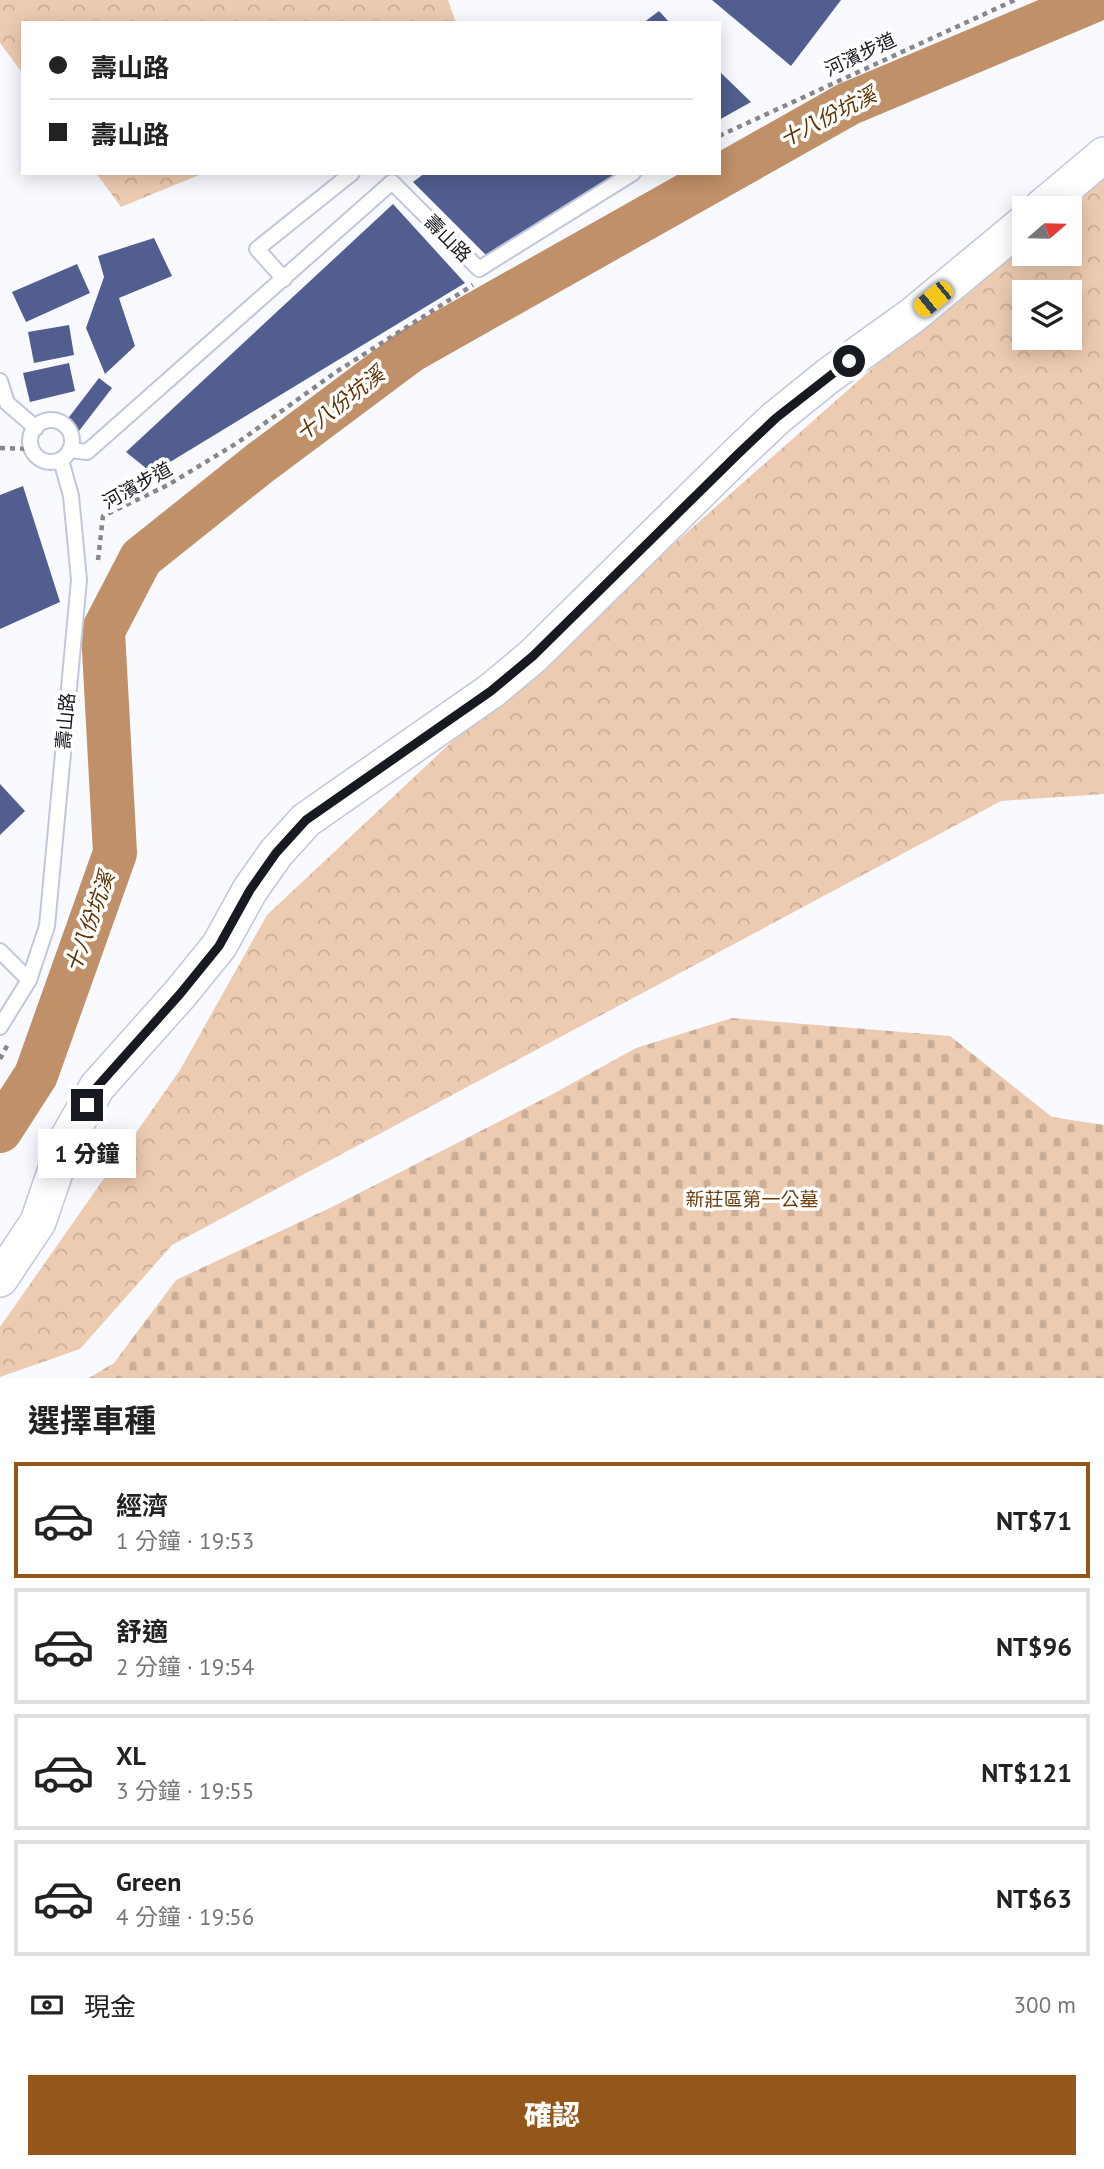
<!DOCTYPE html>
<html lang="zh-TW">
<head>
<meta charset="utf-8">
<style>
  body { margin:0; font-family:"PT Sans","Noto Sans TC",sans-serif; background:#f2f2f2; color:#222; height:100vh; display:flex; flex-direction:column; font-size:26px; white-space:nowrap }
  * { box-sizing:border-box; margin:0 }
  p { font-size:23px; color:#767676 }
  .icon { flex:none; width:38px; height:38px; fill:none; stroke:currentColor; stroke-width:2; stroke-linecap:round; stroke-linejoin:round }
  .map { position:relative; height:1378px; overflow:hidden }
  .details { display:flex; flex-direction:column; background:#fff; flex:1 }
  .details>* { flex:none }
  .hud { position:absolute; left:21px; top:21px; width:700px; height:154px; border-radius:0px; box-shadow:0 4px 18px #0003; display:grid; align-content:center; height:154px; padding:0 28px; background:#fff }
  .needle { width:46px; rotate:70deg }
  .tools { position:absolute; left:1012px; top:196px; display:grid; gap:14px }
  .tools a { display:grid; place-items:center; width:70px; height:70px; border-radius:0px; background:#fff; box-shadow:0 4px 18px #0003; font-size:35px }
  .end { position:absolute; width:32px; height:32px; margin:-16px; border:9px solid #181a21; background:#fff; box-shadow:0 0 0 4px #fff }
  .from { border-radius:50% }
  .bubble { position:absolute; height:49px; border-radius:0px; background:#fff; box-shadow:0 4px 18px #0003; font-size:23px; font-weight:800; line-height:49px; text-align:center }
  .car { position:absolute; width:21px; height:42px; margin:-21px -10px; border-radius:9px; box-shadow:0 0 5px 2px #0007; background:linear-gradient(#f5c518 24%,#345 0 40%,#f5c518 0 76%,#345 0 86%,#f5c518 0) }
  .hud b { display:flex; align-items:center; gap:24px; height:66px; font-size:26px }
  .hud b+b { border-top:2px solid #e0e0e0 }
  .hud i { width:18px; height:18px; background:#222 }
  ul { padding:0; list-style:none }
  li { display:flex; align-items:center; gap:21px; height:116px; margin:0 14px 10px; padding:0 14px; border:4px solid #e0e0e0; border-radius:0px }
  li div { flex:1 }
  li b { display:block; font-size:26px }
  li em { font-style:normal; font-weight:800 }
  li.active { border-color:#94571a }
  li>.icon { width:63px; height:63px; stroke-width:1.5 }
  h2 { padding:0 28px; font-size:32px; line-height:84px }
  .pay { display:flex; align-items:center; gap:18px; height:77px; padding:0 28px; font-size:26px }
  .pay p { margin-inline-start:auto }
  .button { display:flex; gap:14px; margin-top:auto; padding:14px 28px }
  .button a { flex:1; height:80px; border-radius:0px; background:#94571a; color:#fff; font-size:28px; font-weight:800; line-height:80px; text-align:center }
  .map>svg:first-child { display:block }
  .forest { fill:url(#forest-crowns); fill-rule:evenodd }
  .cemetery { fill:url(#cemetery-stones) }
  .lines { fill:none; stroke-linecap:round; stroke-linejoin:round }
  .river { stroke:#c09068; stroke-width:44 }
  .building { fill:#515e8f }
  .service-casing { stroke:#c1c7db; stroke-width:18 }
  .tertiary-casing { stroke:#c1c7db; stroke-width:38 }
  .path { stroke:#86878e; stroke-width:4.5; stroke-dasharray:5 5; stroke-linecap:butt }
  .service { stroke:#fff; stroke-width:14 }
  .tertiary { stroke:#fff; stroke-width:35 }
  .route { stroke:#181a21; stroke-width:9 }
  .labels { text-anchor:middle; stroke-width:7; stroke-linejoin:round; paint-order:stroke }
  .street-label { font-size:19px; fill:#181a21; stroke:#fff }
  .park-label { font-size:19px; fill:#6c3e0e; stroke:#fff }
  .water-label { font-size:21px; font-style:italic; fill:#5f3100; stroke:#fff }
</style>
</head>
<body>
<div class="map">
<svg width="1104" height="1378" viewBox="0 0 1104 1378">
  <defs>
    <pattern id="forest-crowns" width="20" height="18" patternUnits="userSpaceOnUse" patternTransform="scale(1.75)"><rect width="20" height="18" fill="#edcbb0"/><path d="M2 6a3 3 0 1 1 6 0M12 15a3 3 0 1 1 6 0" fill="none" stroke="#caae97"/></pattern>
    <pattern id="cemetery-stones" width="16" height="16" patternUnits="userSpaceOnUse" patternTransform="scale(1.75)"><rect width="16" height="16" fill="#edcbb0"/><path d="M2 7V4a2 2 0 0 1 4 0v3zM10 15v-3a2 2 0 0 1 4 0v3z" fill="#caae97"/></pattern>
  </defs>
  <rect width="100%" height="100%" fill="#f9faff"/>
  <g class="forest">
    <path d="M0 0H448L456 23H23V74L0 43Z"/>
    <path d="M1104 166V794L1001 801 172 1245 80 1349 0 1377V1327L180 1070 267 915 476 719 1024 234V254H1069V208H1054ZM1024 292H1069V338H1024Z"/>
    <path d="M96 173H204L121 207Z"/>
  </g>
  <path class="cemetery" d="M732 1018 950 1036 1052 1117 1104 1125V1378H89L114 1363 176 1280 334 1206 551 1095 636 1048Z"/>
  <g class="lines">
    <path class="river" d="M0 1131 36 1075 115 853 103 631 141 558 260 463 410 351 848 104 1095 0"/>
  </g>
  <g class="building">
    <path d="M712 0H841L791 66Z"/>
    <path d="M659 11 670 23H643Z"/>
    <path d="M719 71 751 102 719 120Z"/>
    <path d="M425 173H628L487 256 413 182Z"/>
    <path d="M393 204 465 283 152 473 126 452Z"/>
    <path d="M154 238 172 276 119 298 135 346 105 374 86 328 104 277 98 256Z"/>
    <path d="M77 264 90 293 26 322 12 292Z"/>
    <path d="M69 325 74 355 34 363 28 332Z"/>
    <path d="M69 363 75 391 30 402 23 373Z"/>
    <path d="M99 378 112 388 79 431 66 421Z"/>
    <path d="M23 486 60 602 0 629V495Z"/>
    <path d="M0 784 25 811 0 835Z"/>
  </g>
  <g class="lines">
    <g class="service-casing">
      <g id="service">
        <path d="M284 279 257 249 352 173"/>
        <path d="M0 381 7 403 36 428"/>
        <circle cx="51" cy="441" r="21"/>
        <path d="M70 450 87 452 392 182 479 269 633 173"/>
        <path d="M0 951 29 980"/>
        <path d="M0 1027 29 980 47 926 79 580 71 496 61 460"/>
      </g>
    </g>
    <g class="tertiary-casing">
      <g id="tertiary">
        <path d="M1041 208 1104 155"/>
        <path d="M0 1279 38 1222 65 1143 97 1087 180 994 219 946 250 890 276 853 306 820 491 691 533 656 738 454 776 418 828 376 913 315 1024 223"/>
      </g>
    </g>
    <g class="path">
      <path d="M719 136 1015 0"/>
      <path d="M0 448 32 449"/>
      <path d="M98 560 103 516 168 485 237 443 336 372 473 285"/>
      <path d="M0 1059 8 1044"/>
    </g>
    <use href="#service" class="service"/>
    <use href="#tertiary" class="tertiary"/>
  </g>
  <g class="lines">
    <path class="route" d="M87 1105 97 1087 180 994 219 946 250 890 276 853 306 820 491 691 533 656 738 454 776 418 849 361"/>
  </g>
  <g class="labels">
    <g class="street-label">
      <text transform="translate(860 54) rotate(-25)" y="7">河濱步道</text>
      <text transform="translate(448 238) rotate(45)" y="7">壽山路</text>
      <text transform="translate(137 485) rotate(-29)" y="7">河濱步道</text>
      <text transform="translate(65 721) rotate(-85)" y="7">壽山路</text>
    </g>
    <g class="park-label">
      <text x="752" y="1206">新莊區第一公墓</text>
    </g>
    <g class="water-label">
      <text transform="translate(828 117) rotate(-27)" y="7">十八份坑溪</text>
      <text transform="translate(340 404) rotate(-38)" y="7">十八份坑溪</text>
      <text transform="translate(90 922) rotate(-70)" y="7">十八份坑溪</text>
    </g>
  </g>
</svg>
<div class="tools">
<a><svg class="needle" viewBox="-14 -14 28 28"><path d="M0-13l5 13h-10z" fill="#e53935"/><path d="M0 13l5-13h-10z" fill="#767676"/></svg></a>
<a><svg class="icon" aria-label="layers" viewBox="0 0 24 24"><path d="M12 4l9 5-9 5-9-5zM3 14l9 5 9-5"/></svg></a>
</div>
<i class="end from" style="left:849px;top:361px"></i>
<i class="end" style="left:87px;top:1105px"></i>
<div class="bubble" style="left:38px;top:1129px;width:98px">1 分鐘</div>
<i class="car" style="left:933px;top:299px;rotate:231deg"></i>
<div class="hud">
<b><i class="from"></i>壽山路</b>
<b><i></i>壽山路</b>
</div>
</div>
<section class="details">
<h2>選擇車種</h2>
<ul>
<li class="active"><svg class="icon" aria-label="car" viewBox="0 0 24 24"><path d="M5 17H2v-5l4-1 3-4h7l3 4 3 1v5h-3M9 17h6M6 11h13"/><circle cx="7" cy="17" r="2"/><circle cx="17" cy="17" r="2"/></svg><div><b>經濟</b><p>1 分鐘 · 19:53</p></div><em>NT$71</em></li>
<li><svg class="icon" aria-label="car" viewBox="0 0 24 24"><path d="M5 17H2v-5l4-1 3-4h7l3 4 3 1v5h-3M9 17h6M6 11h13"/><circle cx="7" cy="17" r="2"/><circle cx="17" cy="17" r="2"/></svg><div><b>舒適</b><p>2 分鐘 · 19:54</p></div><em>NT$96</em></li>
<li><svg class="icon" aria-label="car" viewBox="0 0 24 24"><path d="M5 17H2v-5l4-1 3-4h7l3 4 3 1v5h-3M9 17h6M6 11h13"/><circle cx="7" cy="17" r="2"/><circle cx="17" cy="17" r="2"/></svg><div><b>XL</b><p>3 分鐘 · 19:55</p></div><em>NT$121</em></li>
<li><svg class="icon" aria-label="car" viewBox="0 0 24 24"><path d="M5 17H2v-5l4-1 3-4h7l3 4 3 1v5h-3M9 17h6M6 11h13"/><circle cx="7" cy="17" r="2"/><circle cx="17" cy="17" r="2"/></svg><div><b>Green</b><p>4 分鐘 · 19:56</p></div><em>NT$63</em></li>
</ul>
<div class="pay"><svg class="icon" aria-label="cash" viewBox="0 0 24 24"><path d="M3 7h18v10H3z"/><circle cx="12" cy="12" r="2"/></svg>現金<p>300 m</p></div>
<div class="button"><a>確認</a></div>
</section>
</body>
</html>
